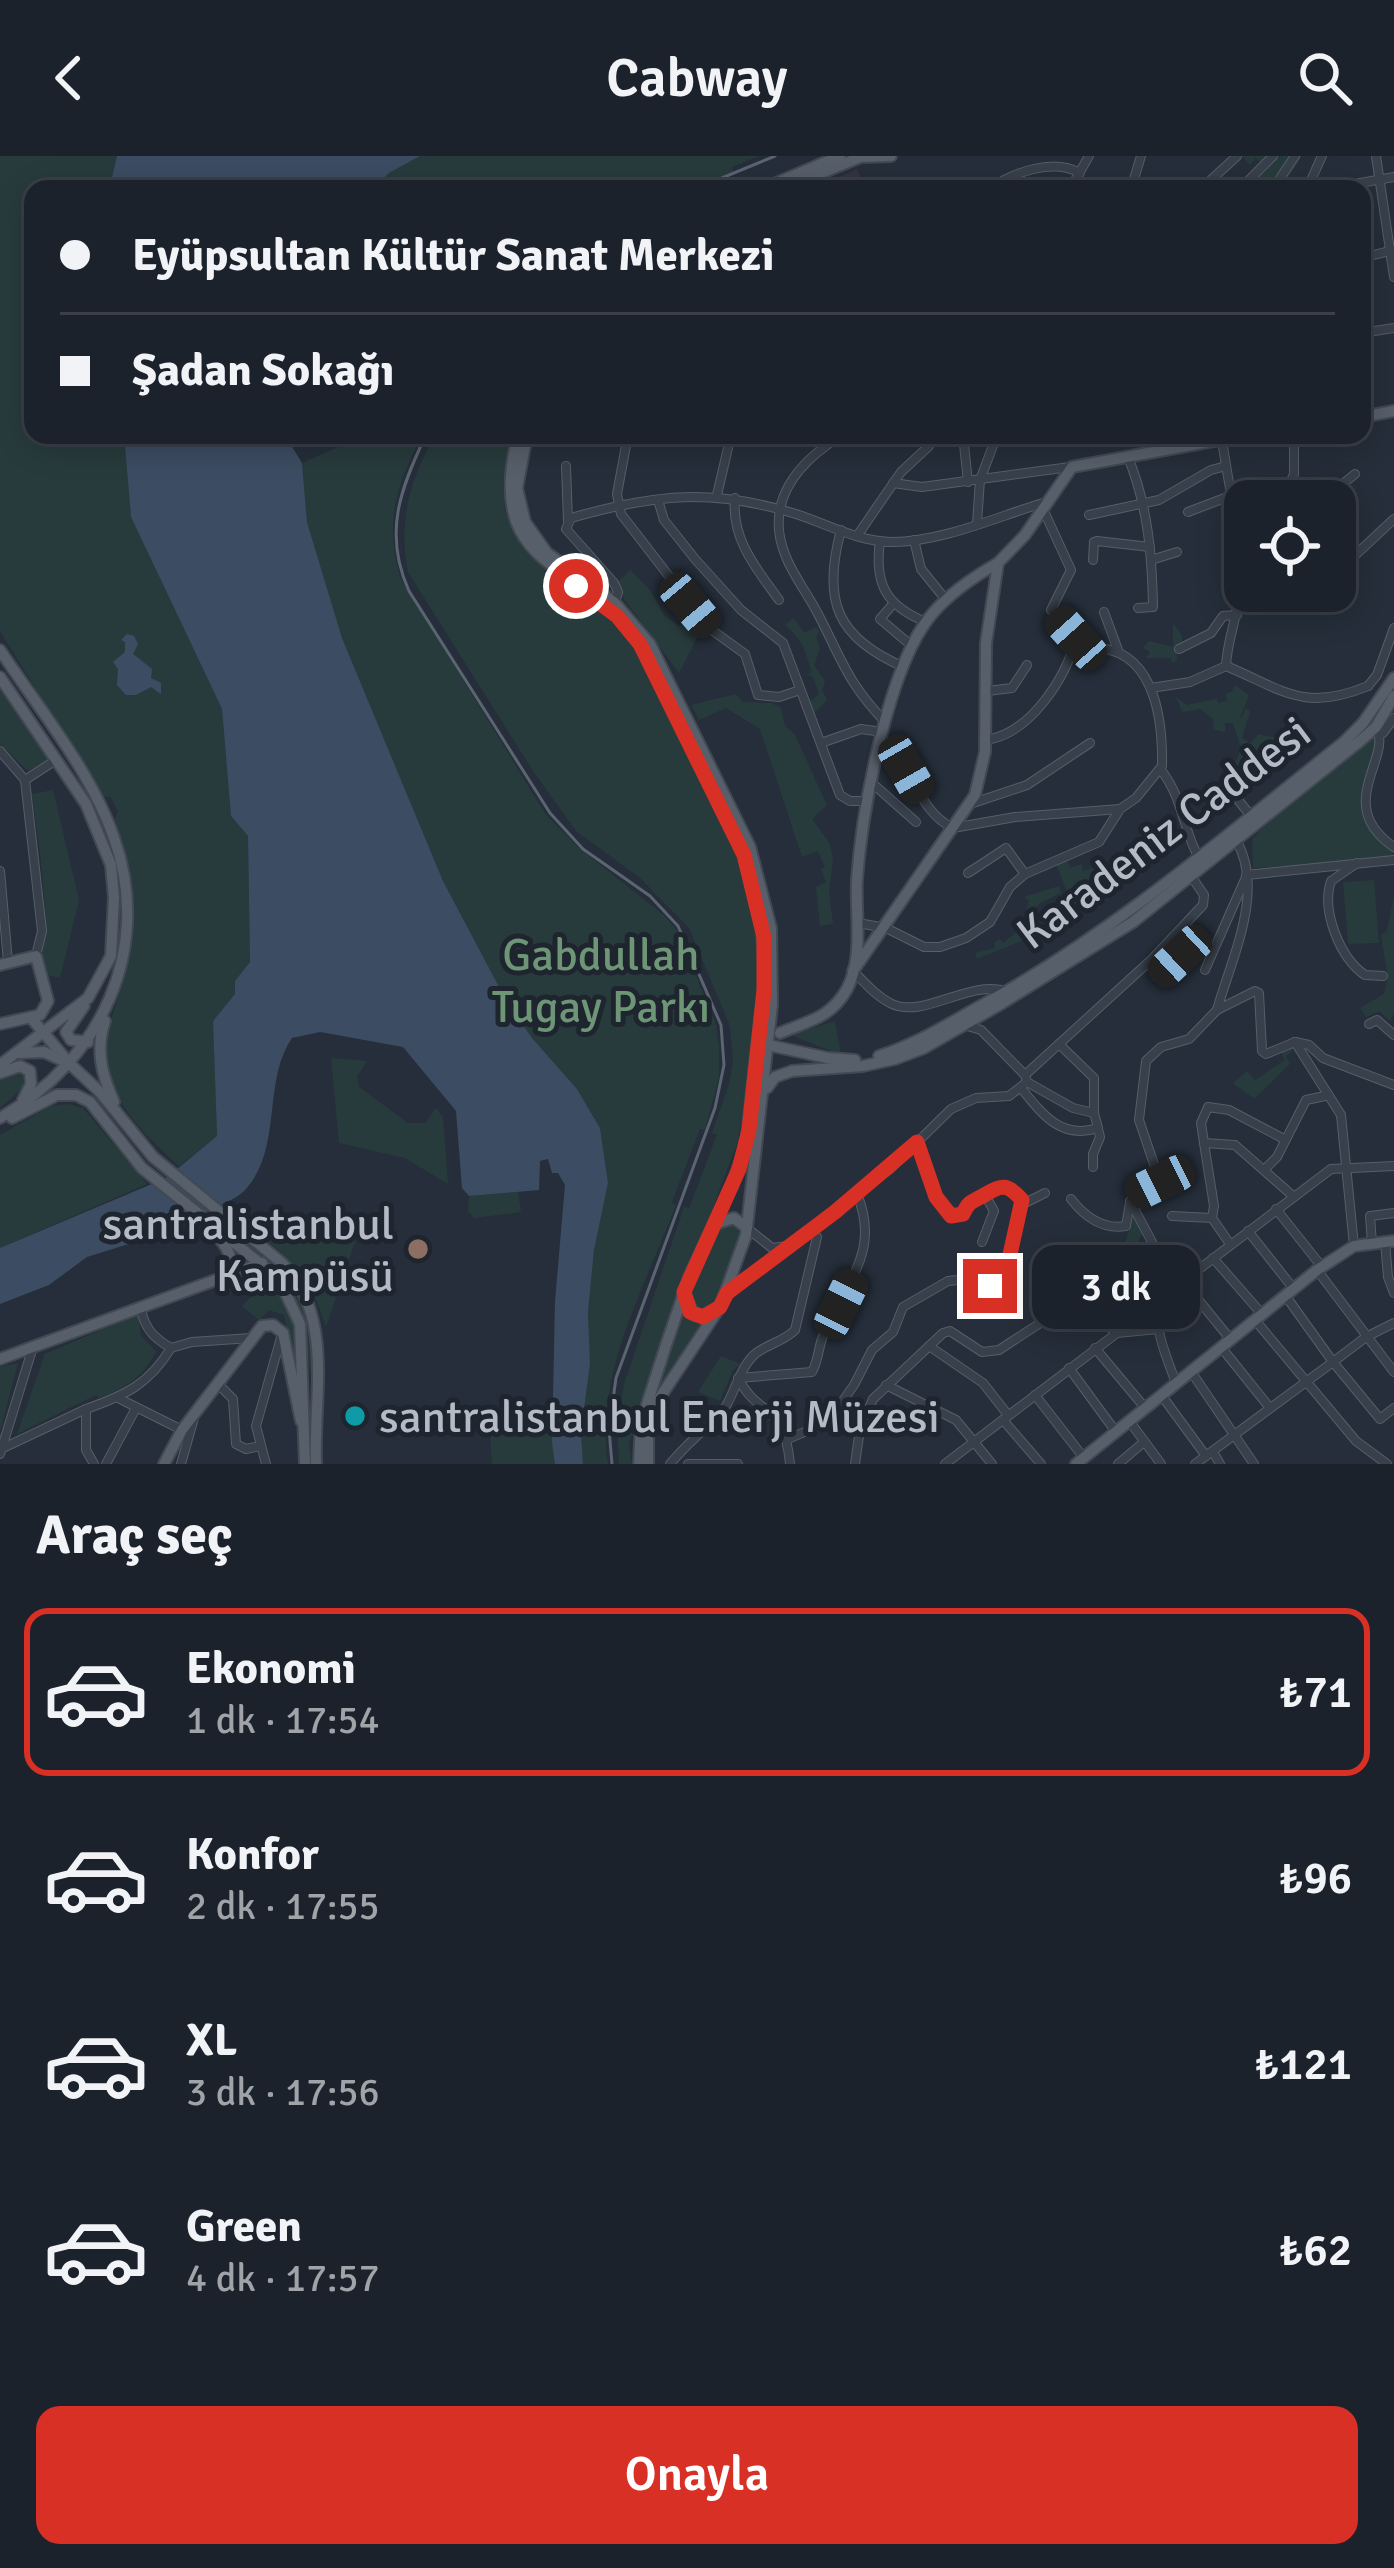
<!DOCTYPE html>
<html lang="tr">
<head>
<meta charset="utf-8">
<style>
  body { margin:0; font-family:Signika,sans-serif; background:#292f38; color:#f1f3f6; height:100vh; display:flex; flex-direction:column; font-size:45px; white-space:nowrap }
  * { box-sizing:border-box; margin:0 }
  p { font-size:39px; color:#a0a4a9 }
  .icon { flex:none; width:66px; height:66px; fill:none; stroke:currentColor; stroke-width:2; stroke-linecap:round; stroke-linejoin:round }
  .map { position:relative; height:1308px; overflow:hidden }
  .drawer { display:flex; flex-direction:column; background:#1c222c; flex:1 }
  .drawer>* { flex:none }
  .top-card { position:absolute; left:24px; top:24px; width:1347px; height:264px; border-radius:24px; box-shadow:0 6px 30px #0003,0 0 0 3px #3a3f48; display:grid; align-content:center; height:264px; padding:0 36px; background:#1c222c }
  .fabs { position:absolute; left:1224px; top:324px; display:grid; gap:24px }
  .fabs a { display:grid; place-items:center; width:132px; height:132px; border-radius:24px; background:#1c222c; box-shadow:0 6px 30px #0003,0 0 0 3px #3a3f48; font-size:60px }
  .end { position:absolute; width:54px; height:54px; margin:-27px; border:15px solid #d93025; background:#fff; box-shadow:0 0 0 6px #fff }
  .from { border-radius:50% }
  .bubble { position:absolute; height:84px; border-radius:24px; background:#1c222c; box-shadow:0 6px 30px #0003,0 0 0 3px #3a3f48; font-size:39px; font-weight:600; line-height:84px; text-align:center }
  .car { position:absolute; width:36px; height:72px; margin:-36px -18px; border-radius:15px; box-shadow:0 0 9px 3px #0007; background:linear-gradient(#222 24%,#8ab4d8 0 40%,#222 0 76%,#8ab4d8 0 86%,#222 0) }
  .top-card b { display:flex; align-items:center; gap:42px; height:114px; font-size:45px }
  .top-card b+b { border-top:3px solid #3a3f48 }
  .top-card i { width:30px; height:30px; background:#f1f3f6 }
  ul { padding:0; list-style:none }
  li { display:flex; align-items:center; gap:36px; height:168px; margin:0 24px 18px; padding:0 12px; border:6px solid transparent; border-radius:24px }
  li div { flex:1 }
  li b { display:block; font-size:45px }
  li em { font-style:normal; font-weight:600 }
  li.selected { border-color:#d93025 }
  li>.icon { width:108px; height:108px; stroke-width:1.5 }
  h2 { padding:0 36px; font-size:54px; line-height:144px }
  .action { display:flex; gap:24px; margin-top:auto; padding:24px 36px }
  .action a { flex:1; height:138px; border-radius:24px; background:#d93025; color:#fff; font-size:48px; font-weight:600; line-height:138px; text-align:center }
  header { display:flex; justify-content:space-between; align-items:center; height:156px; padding:0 36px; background:#1c222c; font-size:54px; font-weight:600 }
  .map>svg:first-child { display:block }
  .medical { fill:#34333f }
  .green { fill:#283b3c }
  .water { fill:#3c4c62 }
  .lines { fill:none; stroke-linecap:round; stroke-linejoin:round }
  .minor-casing { stroke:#575e68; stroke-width:10 }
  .major-casing { stroke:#424953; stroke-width:14 }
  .minor { stroke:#38404b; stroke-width:8 }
  .major { stroke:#575f6a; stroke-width:10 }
  .tram { stroke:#5b6471; stroke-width:3 }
  .route { stroke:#d93025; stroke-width:15 }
  .education-dot { fill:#8d6e63; stroke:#1e252f; stroke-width:4.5 }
  .culture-dot { fill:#0f9aa8; stroke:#1e252f; stroke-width:4.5 }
  .labels { text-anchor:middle; stroke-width:10; stroke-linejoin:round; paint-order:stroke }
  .street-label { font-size:45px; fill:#b4bbc6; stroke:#1e252f }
  .park-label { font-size:45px; fill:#6d9576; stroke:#1e252f }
  .poi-label { font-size:45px; fill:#b4bbc6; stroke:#1e252f; text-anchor:end }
</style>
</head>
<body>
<header><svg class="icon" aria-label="back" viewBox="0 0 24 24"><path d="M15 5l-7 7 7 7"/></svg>Cabway<svg class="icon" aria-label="search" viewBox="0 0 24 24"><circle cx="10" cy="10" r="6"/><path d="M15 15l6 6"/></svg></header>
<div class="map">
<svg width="1394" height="1308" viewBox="0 0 1394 1308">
  <rect width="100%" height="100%" fill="#252e3a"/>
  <path class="medical" d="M857 13 866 33H811Z"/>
  <g class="green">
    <path d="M0 0H117L109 33H33V279H124L131 361 222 553 231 660 248 680 250 806 236 825 235 838 213 865 217 980 179 1010C144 978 94 933 107 879 115 846 129 816 133 781 137 742 124 700 115 663L118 656 111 641 102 640 0 475Z"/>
    <path d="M420 0H759L732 11 733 16 688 33H374L389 17Z"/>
    <path d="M1242 0H1302L1281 33H1233L1261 7 1256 2 1250 9Z"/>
    <path d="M365 279H423C395 329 385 366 400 421L546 659 579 692 665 760 679 777 716 869 719 891V921L705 974 700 973 672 1046 676 1049C645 1131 594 1218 608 1308H583L581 1276 590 1208 588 1156 594 1094 608 1027 600 972 577 933 532 882 506 844 443 725 342 482 307 366 302 307Z"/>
    <path d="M435 279H510L503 328 505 355 517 382 539 408 628 478 659 530 737 691 755 750 760 784V849L738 985 640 1246 629 1289 632 1308H619L617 1267 624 1228 684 1051 689 1052 717 979 712 977 729 928 733 905 730 870 689 772 639 721 576 675 533 615 408 416C398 364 410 324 435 279Z"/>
    <path d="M630 414 650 434 664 459 679 470 693 462 702 472 679 517 624 443 618 426Z"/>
    <path d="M794 462 804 477 816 471 819 475 816 481 820 492 814 509 825 525 822 534 827 544 814 557 809 546 819 538 813 521 807 518 812 516C803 491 806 488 785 469Z"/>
    <path d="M1173 467 1182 479V489L1176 492 1177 504 1173 507 1170 502H1146L1150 496 1143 492 1149 485 1173 491Z"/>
    <path d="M1235 529 1249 539 1238 567 1246 552 1250 556 1242 582 1250 587 1259 578 1277 582 1229 624 1241 592 1233 567H1225V576L1214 574 1213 563 1200 553 1182 556 1176 541 1187 549 1217 543 1218 547 1227 545 1225 538 1233 535Z"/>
    <path d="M0 533 50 603 28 615 0 588Z"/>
    <path d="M736 538 742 546 772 547 781 552 785 570 795 579 827 649 812 663 830 688 833 704 829 737 833 768 820 770 816 731 826 726 821 713 825 711 818 695 802 701 760 573 726 552 699 564 691 549Z"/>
    <path d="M1377 576 1383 585C1371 625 1346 668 1394 694V699L1325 708 1253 712 1252 684 1259 675Z"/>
    <path d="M53 634 79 744 60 822 45 818C39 795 47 776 45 753 43 714 37 676 32 638Z"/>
    <path d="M1067 704 1070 712 1081 708 1083 715 1098 711 1111 718 1099 726 1101 734 1114 732 1116 739 1098 748 1094 740 1072 749 1056 708Z"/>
    <path d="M1374 724 1379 787 1348 788 1343 726Z"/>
    <path d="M1059 730 1061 737 1040 747 1028 761 1036 766 1056 751V759L1021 785 977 803 975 797 995 792 994 787 1000 783 1003 787 1028 767 1025 757 1029 745 1024 741Z"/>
    <path d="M1394 740V857L1390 865 1380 855 1366 861 1360 852 1384 838 1388 822 1381 779 1387 775Z"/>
    <path d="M835 865 841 899 791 879Z"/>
    <path d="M1292 890V896L1286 900 1290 908 1254 943 1233 927 1247 915 1255 924 1285 904 1281 896Z"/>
    <path d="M331 902 367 905 357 921 359 931 408 967H425L436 952 443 961 448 1028 405 1002 339 987Z"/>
    <path d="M17 917 24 920 23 932 0 952V924Z"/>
    <path d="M69 948 83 952 147 1028 0 1092V979L51 950Z"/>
    <path d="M518 1036 521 1056 474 1062 468 1055 469 1040Z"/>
    <path d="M211 1059C278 1112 315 1128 311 1223L303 1163 283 1122Z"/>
    <path d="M1134 1060 1142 1078 1134 1094 1146 1101 1131 1135 1122 1137 1123 1115 1117 1111Z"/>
    <path d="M338 1067 356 1083 326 1171C311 1124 296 1107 257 1076L274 1079Z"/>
    <path d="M735 1069 741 1080 717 1151 711 1155 696 1154 692 1137 717 1076 722 1070Z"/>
    <path d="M260 1114C299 1133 297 1192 298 1229L284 1159 269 1154 259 1164 242 1150 260 1132 247 1119Z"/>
    <path d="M682 1157 703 1168 653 1241Z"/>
    <path d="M138 1158 141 1180 156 1195C145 1220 124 1233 99 1242L96 1239 17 1278 45 1198Z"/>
    <path d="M721 1200 741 1208 733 1214 720 1245 698 1236Z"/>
    <path d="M18 1207 2 1269 0 1275V1211Z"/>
    <path d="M551 1267 555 1308H492L490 1278 493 1273Z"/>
  </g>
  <g class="water">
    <path d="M117 0H420L389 17 374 33H109Z"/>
    <path d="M124 279H285L302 307 307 366 342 482 443 725 506 844 532 882 577 933 600 972 608 1027 594 1094 588 1156 590 1208 581 1276 583 1308H555L552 1287 555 1145 565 1029 558 1017H552L548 1003 540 1005 539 1034 469 1040 462 1032 456 955 403 891 320 876 292 882C262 926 283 991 246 1033 233 1048 208 1049 193 1068L87 1101 49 1129 0 1148V1092L166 1022 217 980 213 865 235 838V825L250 806 248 680 231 660 222 553 131 361Z"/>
    <path d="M127 478 134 480 138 488 133 498 152 513 151 522 161 527V538L151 531 136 539H126L117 529 118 513 113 506 125 496V486L121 484Z"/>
  </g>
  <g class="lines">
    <g class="minor-casing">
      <g id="minor">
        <path d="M1376 0 1394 121"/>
        <path d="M989 33C1014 16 1053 2 1080 17"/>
        <path d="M1070 33 1089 0"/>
        <path d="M1131 33 1141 0"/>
        <path d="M1201 33 1237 0"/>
        <path d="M1240 33 1273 0"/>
        <path d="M1273 33 1295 0"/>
        <path d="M1307 33 1322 0"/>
        <path d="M1327 33 1394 21"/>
        <path d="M1362 102 1393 94"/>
        <path d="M1362 177 1394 172"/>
        <path d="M628 279 617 338 621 358 709 472 745 498 758 539 779 541 800 534"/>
        <path d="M842 279C798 306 763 346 786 401 794 421 808 438 818 458 843 506 847 526 886 567"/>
        <path d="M914 279 924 283"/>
        <path d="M963 279 968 326"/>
        <path d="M1222 284C1229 332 1242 386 1239 435 1238 461 1227 484 1226 510"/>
        <path d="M1128 301C1148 350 1152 399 1153 451L1138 452"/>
        <path d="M566 310 568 365"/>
        <path d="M1290 325C1323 339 1324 344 1355 318"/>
        <path d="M893 327 922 331 1070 311"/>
        <path d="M717 339 731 279"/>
        <path d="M735 342C731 383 756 412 779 444"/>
        <path d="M658 344 664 364 695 403 741 454 783 487 840 639 850 645H868"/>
        <path d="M1283 345 1294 318V279"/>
        <path d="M1188 356 1230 340"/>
        <path d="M1089 359 1159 344 1211 314 1226 310"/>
        <path d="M977 367 980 324 997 279"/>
        <path d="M841 374C822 444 836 482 904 511"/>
        <path d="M857 380 901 316 929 290"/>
        <path d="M914 384 921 413 946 444"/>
        <path d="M880 385C874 428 886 450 926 466"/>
        <path d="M1093 404 1094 386 1097 385 1150 391"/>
        <path d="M1151 404 1177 396"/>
        <path d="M1335 418 1394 363"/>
        <path d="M615 447 618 436 614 427 566 373 571 362C655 338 712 332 796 358 827 368 859 386 892 386 942 386 996 361 1043 347"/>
        <path d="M893 448 880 463 913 491"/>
        <path d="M1104 456 1118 494"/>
        <path d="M1179 493 1211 477 1223 460 1237 459"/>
        <path d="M1226 510C1282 533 1303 557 1368 530"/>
        <path d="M1368 530 1377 519 1394 472"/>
        <path d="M1151 532 1190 526 1226 510"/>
        <path d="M987 535 1012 532 1027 509"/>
        <path d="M1376 571C1394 601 1332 649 1394 691"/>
        <path d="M1383 577 1394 562"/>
        <path d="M882 583C912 607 917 655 953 672L1015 661 1120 653"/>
        <path d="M986 584C1030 578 1066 522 1076 482"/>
        <path d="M821 587 861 573 882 576"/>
        <path d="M0 595 25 624 56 604"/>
        <path d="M1161 614C1184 644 1182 672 1199 702"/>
        <path d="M1228 618 1226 629 1251 660"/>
        <path d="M25 624 42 775 36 800"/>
        <path d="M872 627 916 666"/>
        <path d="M970 648 1027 629 1090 587"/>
        <path d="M1236 684C1266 735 1231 803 1217 854L1255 835 1259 837 1262 895 1266 898 1295 886"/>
        <path d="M1357 707 1331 725C1321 755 1340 802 1365 819L1383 820"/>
        <path d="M0 715 8 806"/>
        <path d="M968 717 1006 692 1025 718"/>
        <path d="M1246 719 1394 704"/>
        <path d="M858 767 886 772 924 791H940L966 782 990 766 1010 731 1025 718 1099 686 1120 653 1136 642 1162 610C1163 559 1153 488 1087 492L1051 454 1071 414 1042 351"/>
        <path d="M1205 814 1246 721"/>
        <path d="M854 816C865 827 877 841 892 848 925 863 971 822 1007 836"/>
        <path d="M1157 821 1182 795 1172 783"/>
        <path d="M1369 868 1377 864 1394 879"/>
        <path d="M964 869 981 874 1025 919"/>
        <path d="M1295 886 1341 959 1354 1090"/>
        <path d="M1295 886 1309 889 1323 902 1394 929"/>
        <path d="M1059 888 1094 922V957"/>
        <path d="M1021 932C1042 958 1061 984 1098 972L1094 957 1073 952 1027 926"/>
        <path d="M1204 987 1201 967 1208 951 1229 954 1284 983"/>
        <path d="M1093 1011V998L1100 981 1098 973"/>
        <path d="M1265 1013 1277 1001 1306 944 1325 940"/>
        <path d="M1071 1043C1085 1061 1103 1074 1126 1070L1130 1047"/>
        <path d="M1023 1048 1045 1037"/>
        <path d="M1276 1053 1322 1111"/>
        <path d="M1172 1060 1212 1062"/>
        <path d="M747 1072 772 1092 788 1090"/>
        <path d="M1248 1075 1293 1132"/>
        <path d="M982 1086 994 1055 985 1039"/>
        <path d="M1385 1086 1388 1121 1394 1137"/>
        <path d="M1372 1087 1370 1060 1394 1057"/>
        <path d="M1230 1088 1212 1062 1214 1050 1204 987 1235 989 1293 1040"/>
        <path d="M1213 1102 1261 1157"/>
        <path d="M1317 1114 1394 1216"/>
        <path d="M1183 1125 1231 1184"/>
        <path d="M727 1137 890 1013 951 953 976 942 1009 940 1027 926 1025 919 1151 804 1203 749 1204 739 1191 720"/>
        <path d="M1285 1139 1333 1206 1366 1181 1394 1167"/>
        <path d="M1160 1144 1152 1086 1130 1045 1160 1026 1139 964 1146 905 1161 891 1189 883 1217 854"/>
        <path d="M1255 1164 1356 1285 1387 1308"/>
        <path d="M929 1190 983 1227 1008 1259"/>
        <path d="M1221 1191 1270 1252"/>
        <path d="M171 1192 192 1186 251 1182"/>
        <path d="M1095 1192 1146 1253"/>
        <path d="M1069 1212 1116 1276"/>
        <path d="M1192 1217 1254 1308"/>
        <path d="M1176 1228C1167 1199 1148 1167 1165 1139L1331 1013 1394 1010"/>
        <path d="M219 1229 233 1243 236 1288 246 1293 260 1290"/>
        <path d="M886 1229 956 1264 992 1308"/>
        <path d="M1035 1239 1084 1302"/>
        <path d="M1162 1240 1206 1300"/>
        <path d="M118 1242 182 1274"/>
        <path d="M1003 1264 1041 1308"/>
        <path d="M1130 1266 1161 1308"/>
        <path d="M788 1283 828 1266 854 1229 872 1194 893 1176 903 1151 948 1125 968 1123 990 1130 1009 1103 1023 1048C1010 1024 1004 1028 984 1039 972 1046 968 1045 963 1058L951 1060C931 1042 924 1011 917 986"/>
        <path d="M1 1293 86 1253"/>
        <path d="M1213 1296 1220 1308"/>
        <path d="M0 1298 32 1194"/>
        <path d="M94 1308 86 1294V1253C126 1239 149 1228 171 1192 152 1181 145 1172 140 1151"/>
        <path d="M106 1308 136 1252"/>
        <path d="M181 1308 194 1262"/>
        <path d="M266 1308 256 1270 282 1178"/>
        <path d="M670 1308C684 1291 700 1277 716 1262 734 1247 736 1215 755 1198 767 1188 783 1186 795 1174L817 1081 812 1074"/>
        <path d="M688 1308H738"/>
        <path d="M790 1308C784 1245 759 1263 738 1222L812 1216C819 1203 818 1192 823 1180 843 1127 882 1099 857 1038"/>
        <path d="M855 1308 860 1273 873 1243 943 1177 950 1175 982 1196 999 1194 1074 1145 1117 1177 1158 1173"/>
        <path d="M945 1308 1117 1177"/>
        <path d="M1118 1308 1144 1286"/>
        <path d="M1195 1308 1333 1206 1380 1263 1394 1252"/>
      </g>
    </g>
    <g class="major-casing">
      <g id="major">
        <path d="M860 1 891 0"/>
        <path d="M762 33 840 0"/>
        <path d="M783 33 863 0"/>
        <path d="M1362 261 1394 255"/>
        <path d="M518 279C482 419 583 401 640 488L744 699 761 760 765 820 746 989 732 1030 690 1119 666 1189 641 1267 639 1308"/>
        <path d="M527 279 517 332 525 366 547 397 615 447 650 488 750 691 771 772 772 849 746 1079 720 1151 655 1249 648 1282V1308"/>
        <path d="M0 494C39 553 91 615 114 682 154 794 100 905 0 962"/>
        <path d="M0 521 86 648 111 709 114 741 111 800 88 842 0 909"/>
        <path d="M0 809 36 800 48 845 40 859 0 868"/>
        <path d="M853 815 975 639 985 596 986 487 998 407 1025 379 1072 311 1246 279"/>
        <path d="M84 850 66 876 71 884 88 886"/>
        <path d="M32 863 70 908 100 936 153 1001 282 1107C335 1160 313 1241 316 1308"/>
        <path d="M105 865C95 894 102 919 114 946"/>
        <path d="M780 877C808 865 831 862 847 833 864 801 855 757 857 723 862 654 888 510 932 458 950 437 975 420 998 407"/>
        <path d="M768 889 828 902 855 904"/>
        <path d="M20 897 44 896 70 908"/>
        <path d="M879 900C918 888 951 866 986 847 1117 774 1228 678 1344 586L1363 567 1394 522"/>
        <path d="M0 917 20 910 30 915 31 928 23 944"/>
        <path d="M767 932 775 921 792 915 863 910 895 903 924 892 999 849 1133 766 1360 585 1376 571 1394 540"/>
        <path d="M12 962 57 939H76L90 946 142 1012 279 1123 300 1168 305 1308"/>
        <path d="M715 1068 734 1062 747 1072"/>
        <path d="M215 1078C227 1090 237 1104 224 1119"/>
        <path d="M685 1139 694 1159 706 1161 717 1154"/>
        <path d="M0 1203 262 1107"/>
        <path d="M164 1308 182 1274 262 1170 273 1169 283 1177 301 1265"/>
        <path d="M1076 1308 1317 1114 1354 1090 1394 1085"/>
      </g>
    </g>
    <use href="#minor" class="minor"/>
    <use href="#major" class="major"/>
    <g class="tram">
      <path d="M695 33 775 0"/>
      <path d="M426 279C400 333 383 378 409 435L550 657 583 693 650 740 678 770 721 869 724 909 715 952 616 1222 609 1273 612 1308"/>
    </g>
  </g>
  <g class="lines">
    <path class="route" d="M576 430 617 460 640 488 744 699 764 781V835L749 974 739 1013 684 1136 690 1156 703 1161 720 1151 727 1137 835 1056 917 986 936 1041 951 1060 963 1058C969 1044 973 1046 986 1038 1002 1028 1008 1028 1022 1044L1009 1103 990 1130"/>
  </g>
  <circle class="education-dot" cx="418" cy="1093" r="12"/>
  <circle class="culture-dot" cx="355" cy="1260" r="12"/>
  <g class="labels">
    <g class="street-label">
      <text transform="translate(1163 676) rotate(-37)" y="16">Karadeniz Caddesi</text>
    </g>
    <g class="park-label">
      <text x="601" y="814">Gabdullah<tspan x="601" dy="52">Tugay Parkı</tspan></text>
    </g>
    <g class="poi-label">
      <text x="394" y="1083">santralistanbul<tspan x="394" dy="52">Kampüsü</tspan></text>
      <text x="379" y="1276" text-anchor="start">santralistanbul Enerji Müzesi</text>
    </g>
  </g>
</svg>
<div class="fabs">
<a><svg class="icon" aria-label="locate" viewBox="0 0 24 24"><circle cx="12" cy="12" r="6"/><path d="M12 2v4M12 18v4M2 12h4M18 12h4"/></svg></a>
</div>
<i class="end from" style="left:576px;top:430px"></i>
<i class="end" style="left:990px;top:1130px"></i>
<div class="bubble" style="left:1032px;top:1089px;width:168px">3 dk</div>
<i class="car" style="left:690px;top:449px;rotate:140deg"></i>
<i class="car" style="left:1076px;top:482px;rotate:318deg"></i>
<i class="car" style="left:906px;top:613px;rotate:150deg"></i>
<i class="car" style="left:1180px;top:800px;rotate:227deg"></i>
<i class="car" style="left:1160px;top:1026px;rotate:244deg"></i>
<i class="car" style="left:841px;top:1148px;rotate:26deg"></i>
<div class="top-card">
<b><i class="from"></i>Eyüpsultan Kültür Sanat Merkezi</b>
<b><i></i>Şadan Sokağı</b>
</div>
</div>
<section class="drawer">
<h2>Araç seç</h2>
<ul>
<li class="selected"><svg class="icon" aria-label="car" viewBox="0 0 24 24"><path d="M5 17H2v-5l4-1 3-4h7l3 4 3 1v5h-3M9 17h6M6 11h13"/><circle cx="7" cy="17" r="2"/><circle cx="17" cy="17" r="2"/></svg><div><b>Ekonomi</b><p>1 dk · 17:54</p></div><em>₺71</em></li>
<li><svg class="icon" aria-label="car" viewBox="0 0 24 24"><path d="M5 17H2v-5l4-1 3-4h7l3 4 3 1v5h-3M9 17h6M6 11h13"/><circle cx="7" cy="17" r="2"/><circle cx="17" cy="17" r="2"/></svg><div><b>Konfor</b><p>2 dk · 17:55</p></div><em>₺96</em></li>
<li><svg class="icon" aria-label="car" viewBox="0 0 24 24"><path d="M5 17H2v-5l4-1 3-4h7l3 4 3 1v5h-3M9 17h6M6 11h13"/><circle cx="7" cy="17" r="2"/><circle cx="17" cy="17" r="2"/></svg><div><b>XL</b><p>3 dk · 17:56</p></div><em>₺121</em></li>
<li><svg class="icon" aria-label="car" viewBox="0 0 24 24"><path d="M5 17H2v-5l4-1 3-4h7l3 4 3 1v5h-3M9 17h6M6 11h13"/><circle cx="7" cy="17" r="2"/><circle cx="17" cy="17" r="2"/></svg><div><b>Green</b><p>4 dk · 17:57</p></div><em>₺62</em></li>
</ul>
<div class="action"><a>Onayla</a></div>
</section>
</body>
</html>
